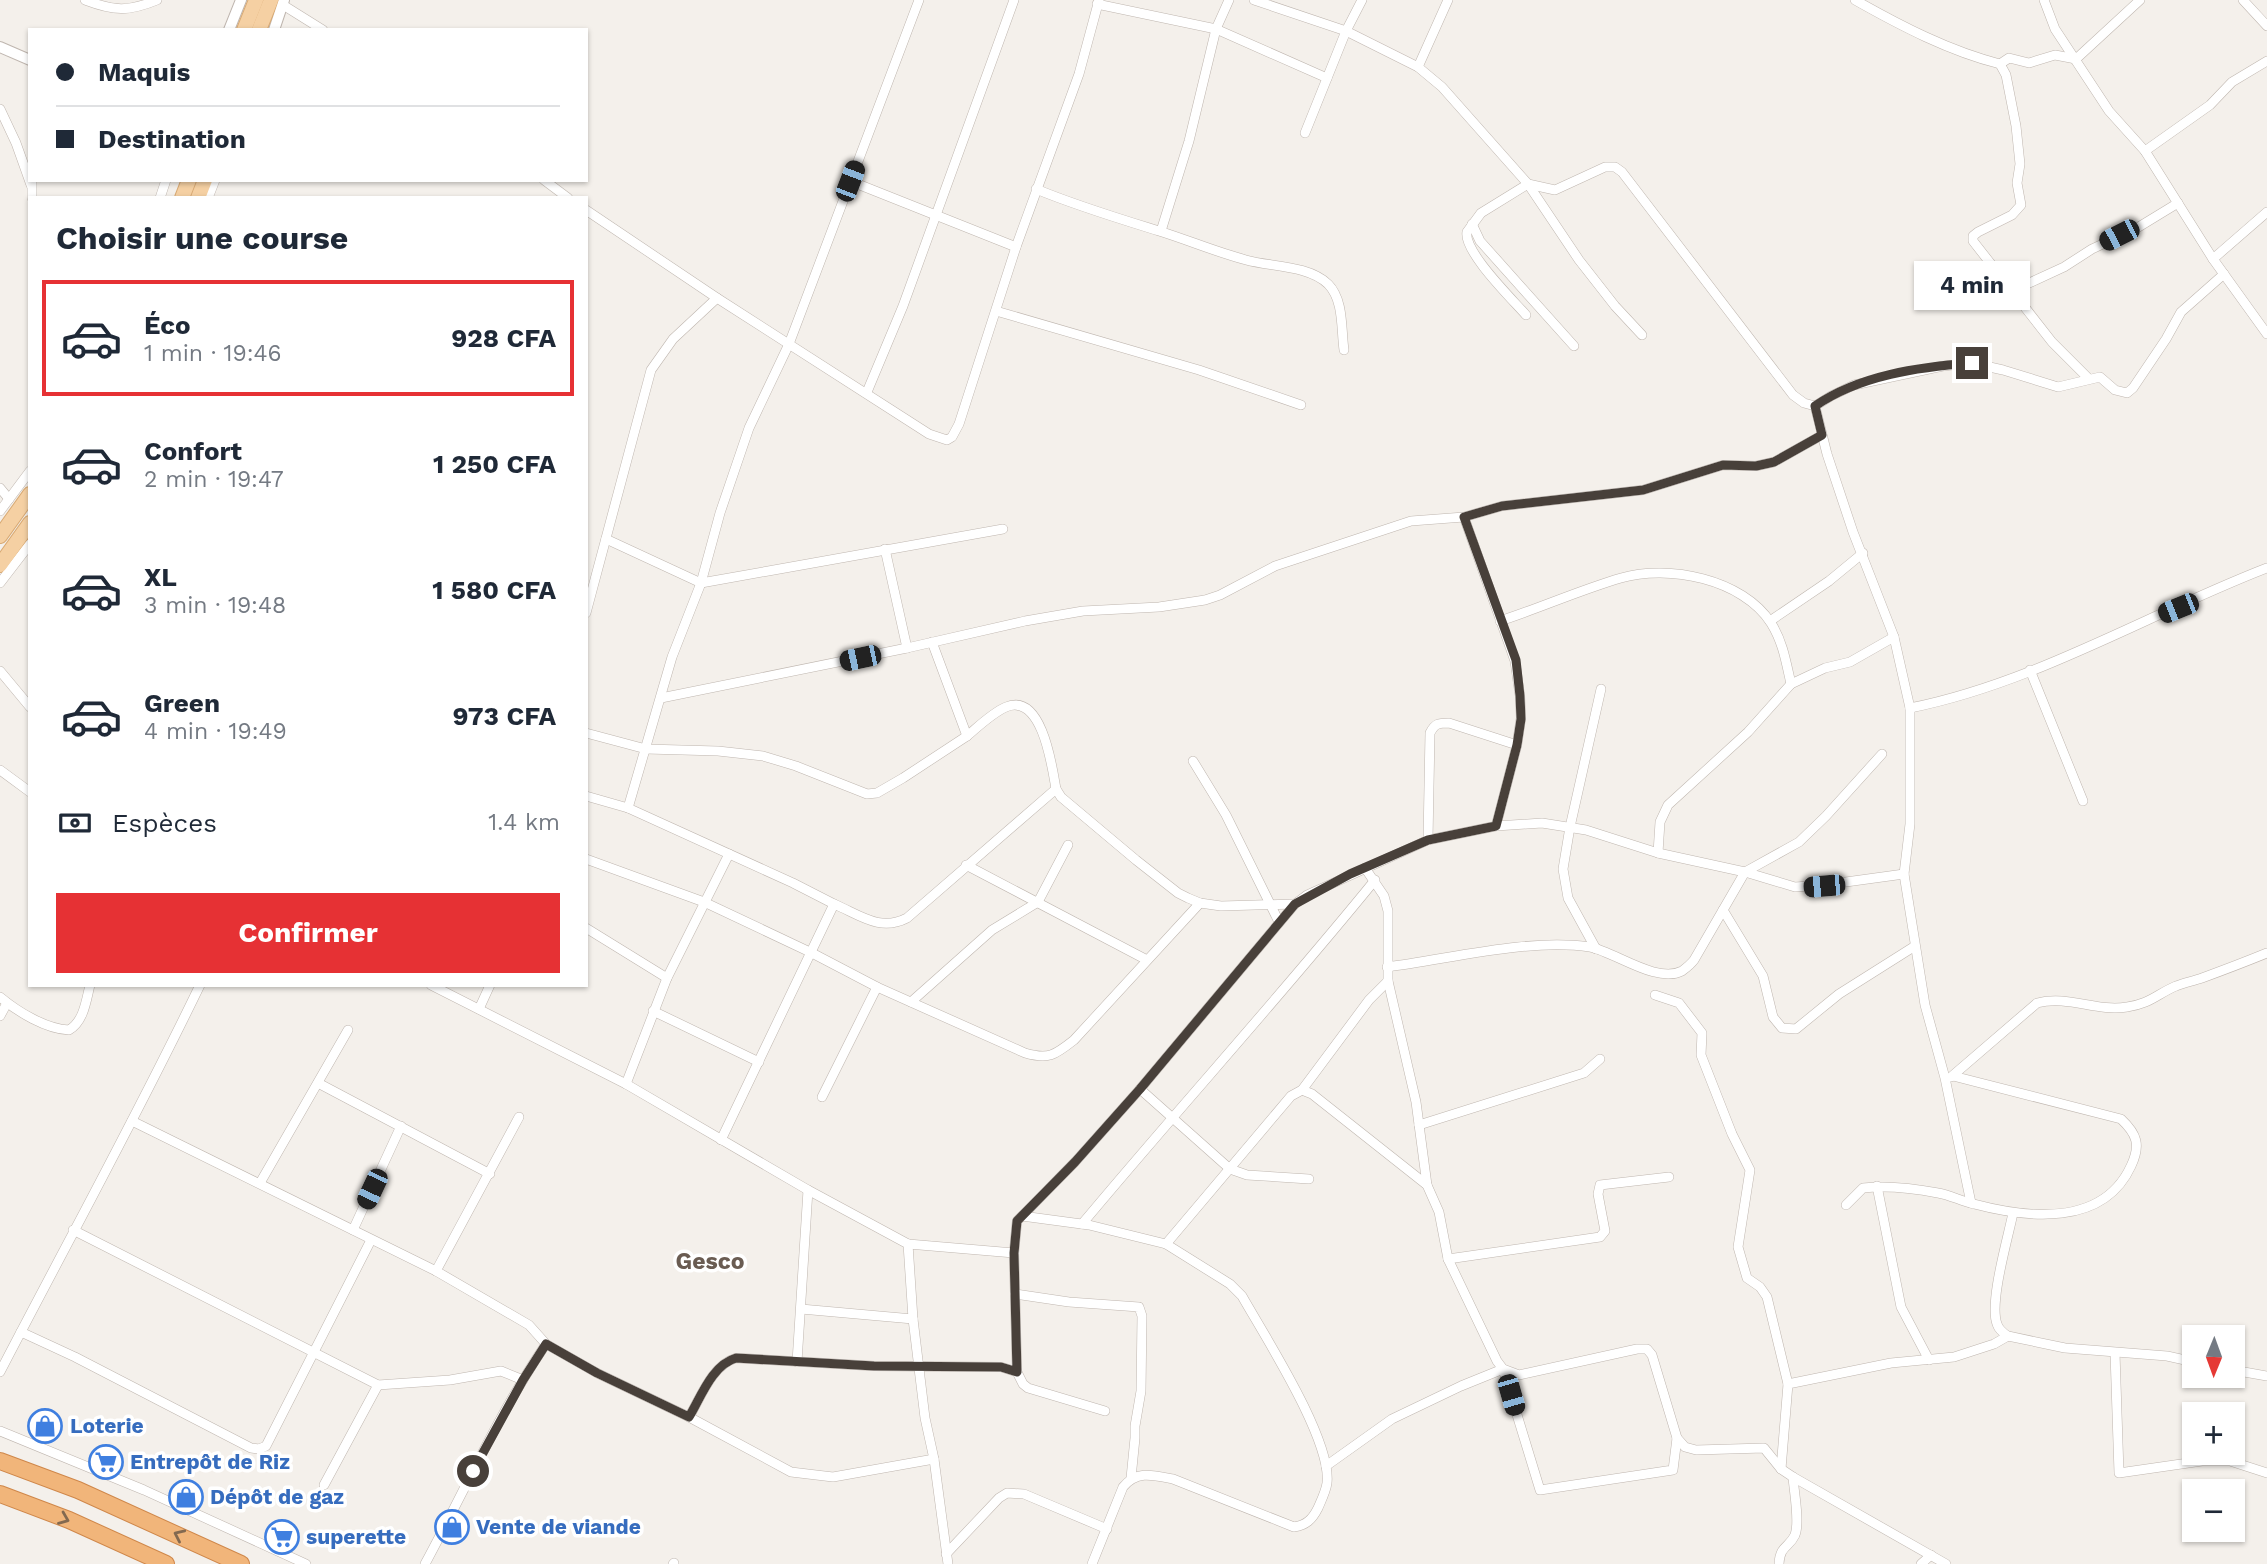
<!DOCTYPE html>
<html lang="fr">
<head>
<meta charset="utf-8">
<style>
  body { margin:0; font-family:"Work Sans",sans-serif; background:#f6f6f7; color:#1f2937; height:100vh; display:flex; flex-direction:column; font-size:26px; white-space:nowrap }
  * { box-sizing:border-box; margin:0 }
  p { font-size:23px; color:#747a83 }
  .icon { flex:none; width:38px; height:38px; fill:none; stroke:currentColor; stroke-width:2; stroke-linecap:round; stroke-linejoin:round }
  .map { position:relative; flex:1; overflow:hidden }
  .panel { position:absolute; left:28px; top:196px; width:560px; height:791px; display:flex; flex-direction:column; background:#fff; border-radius:0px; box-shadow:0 2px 5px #0004 }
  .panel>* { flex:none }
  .top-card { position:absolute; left:28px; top:28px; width:560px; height:154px; border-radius:0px; box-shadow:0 2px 5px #0004; display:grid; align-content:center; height:154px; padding:0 28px; background:#fff }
  .needle { width:46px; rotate:181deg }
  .buttons { position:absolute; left:2182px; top:1325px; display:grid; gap:14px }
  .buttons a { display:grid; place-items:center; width:63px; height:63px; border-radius:0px; background:#fff; box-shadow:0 2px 5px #0004; font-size:35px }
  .end { position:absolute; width:32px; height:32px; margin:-16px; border:9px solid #48403a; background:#fff; box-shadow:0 0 0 4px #fff }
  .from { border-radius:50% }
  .bubble { position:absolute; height:49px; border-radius:0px; background:#fff; box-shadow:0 2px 5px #0004; font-size:23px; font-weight:700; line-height:49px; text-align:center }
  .car { position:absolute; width:21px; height:42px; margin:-21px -10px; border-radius:9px; box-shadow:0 0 5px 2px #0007; background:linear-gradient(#222 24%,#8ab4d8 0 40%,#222 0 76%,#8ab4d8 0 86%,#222 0) }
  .top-card b { display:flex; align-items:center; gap:24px; height:66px; font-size:26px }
  .top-card b+b { border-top:2px solid #e0e1e3 }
  .top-card i { width:18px; height:18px; background:#1f2937 }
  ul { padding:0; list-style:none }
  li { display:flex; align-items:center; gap:21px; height:116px; margin:0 14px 10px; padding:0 14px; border:4px solid transparent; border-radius:0px }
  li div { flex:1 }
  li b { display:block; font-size:26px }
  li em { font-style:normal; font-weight:700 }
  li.on { border-color:#e63134 }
  li>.icon { width:63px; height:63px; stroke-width:1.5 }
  h2 { padding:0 28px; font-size:32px; line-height:84px }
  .pay { display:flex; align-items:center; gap:18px; height:77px; padding:0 28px; font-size:26px }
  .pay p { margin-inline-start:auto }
  .button { display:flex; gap:14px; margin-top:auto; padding:14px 28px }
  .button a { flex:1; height:80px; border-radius:0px; background:#e63134; color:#fff; font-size:28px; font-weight:700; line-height:80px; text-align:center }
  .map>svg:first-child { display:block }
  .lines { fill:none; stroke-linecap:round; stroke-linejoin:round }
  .minor-casing { stroke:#bfb6af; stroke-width:10 }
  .tertiary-casing { stroke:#bfb6af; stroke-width:12 }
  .primary-casing { stroke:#d9aa74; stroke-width:16 }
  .motorway-casing { stroke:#cf874a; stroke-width:18 }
  .minor { stroke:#fff; stroke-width:9 }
  .tertiary { stroke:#fff; stroke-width:10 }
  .primary { stroke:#f5d0a3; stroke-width:14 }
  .motorway { stroke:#f1b57a; stroke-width:16 }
  .oneway { stroke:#836950 }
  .route { stroke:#48403a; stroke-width:9 }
  .labels { text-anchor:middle; stroke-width:7; stroke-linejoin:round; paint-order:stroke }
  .shop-label { font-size:21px; font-weight:bold; fill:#366cbe; stroke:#fff; text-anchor:start }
  .neighbourhood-label { font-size:23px; font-weight:bold; fill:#6a5c52; stroke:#fff }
</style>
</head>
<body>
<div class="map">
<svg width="2267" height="1564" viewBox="0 0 2267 1564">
  <rect width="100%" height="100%" fill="#f4f0eb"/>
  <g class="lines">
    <g class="minor-casing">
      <g id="minor">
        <path d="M85 0C114 11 128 12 157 0"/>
        <path d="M1254 0 1346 31 1418 67 1442 87 1528 184 1579 260 1615 306 1642 335"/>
        <path d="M1855 0C1901 26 1949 51 2000 64L2009 58 2029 63 2055 55 2076 59 2140 0"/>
        <path d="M2044 0 2055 29 2109 111 2145 151 2213 259 2267 334"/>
        <path d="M2243 0 2267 26"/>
        <path d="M1097 4 1216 29 1327 78"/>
        <path d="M283 5 323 30"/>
        <path d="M2000 64 2006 75 2016 126 2020 164 2017 183 2021 205 2012 215 1978 232 1973 236V241L2052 342 2089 379"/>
        <path d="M1418 67 1448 0"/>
        <path d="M0 109 16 143 31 185"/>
        <path d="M1305 133 1346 31 1362 0"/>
        <path d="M2145 151 2210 105 2232 82 2267 61"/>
        <path d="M544 180 568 198"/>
        <path d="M850 181 1016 247"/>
        <path d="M1036 189C1077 206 1117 218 1159 231 1188 240 1216 252 1246 260 1271 267 1308 265 1328 284 1344 300 1341 329 1344 350"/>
        <path d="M32 198V182"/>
        <path d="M160 198 166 180"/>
        <path d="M208 198 215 180"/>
        <path d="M586 210 717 298 929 434 947 440 952 437 959 424 1016 247 1079 74 1099 0"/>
        <path d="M1472 224 1480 241 1574 346"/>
        <path d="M1161 231 1189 141 1216 29 1229 0"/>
        <path d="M2213 259 2267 212"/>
        <path d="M2012 291 2064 267 2092 249 2137 228 2178 203"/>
        <path d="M996 311 1199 370 1301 405"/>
        <path d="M1526 315C1512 299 1463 251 1467 232L1481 213 1528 184 1555 190 1605 167H1615L1622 172 1793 395 1804 403 1815 406"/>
        <path d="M867 392 903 306 1014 0"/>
        <path d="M1815 406 1827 454 1853 532 1894 637 1910 708V824L1904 874 1925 1005 1945 1078 1971 1203"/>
        <path d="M1815 406 1831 396 1854 385 1943 366 1972 363 2003 370 2058 387 2100 377 2115 390 2127 393 2133 388 2166 339 2181 312 2224 274"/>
        <path d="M0 488 9 499"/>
        <path d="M0 511 30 471"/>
        <path d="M1464 517 1515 661 1520 696 1521 718 1517 745 1496 826"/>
        <path d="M606 539 701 583 1003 529"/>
        <path d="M885 549 907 648"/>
        <path d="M0 583 30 544"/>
        <path d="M586 613 651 370 673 339 717 298"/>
        <path d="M1500 621C1540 608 1580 590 1621 578 1668 564 1743 579 1771 623 1783 642 1786 662 1791 684"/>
        <path d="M1770 621 1829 581 1863 553"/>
        <path d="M932 642 967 736C979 726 992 713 1006 707 1042 692 1052 766 1056 789L1061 797 1136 860 1178 893 1188 898 1200 903 1221 906 1295 904"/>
        <path d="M2030 670 2083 801"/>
        <path d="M0 671 30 707"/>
        <path d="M661 698 907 648 1025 621 1083 611 1159 607 1205 600 1220 595 1275 566 1411 521 1464 517 1502 506 1643 490 1723 465 1756 466 1774 462 1822 435"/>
        <path d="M1910 708C2035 683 2148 614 2267 568"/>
        <path d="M586 733 646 749 718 751 763 756 796 766 867 794 877 793 903 778 967 736"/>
        <path d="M1193 761 1226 815 1279 922"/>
        <path d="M0 770 30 792"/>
        <path d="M586 796 628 808 793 883 834 904"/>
        <path d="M628 808 672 657 701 583 720 513 749 428 789 344 919 0"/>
        <path d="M1428 840 1430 733C1435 723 1439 723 1449 723L1517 745"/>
        <path d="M1658 853 1660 822 1668 805 1748 732 1791 684 1825 668 1850 662 1894 637"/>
        <path d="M586 859 704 902 812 953 877 987 1025 1053C1049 1060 1055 1055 1074 1040L1200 903"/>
        <path d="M966 865 1147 960"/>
        <path d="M1365 868 1384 896 1388 911V981L1416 1102 1427 1185"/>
        <path d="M1723 910 1763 976 1773 1017 1782 1028 1796 1029 1839 994 1915 946"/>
        <path d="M586 928 667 978"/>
        <path d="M1596 949 1568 898 1563 869 1570 827 1601 689"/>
        <path d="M1387 967C1450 959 1528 938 1590 947 1615 952 1657 984 1682 971 1686 968 1691 964 1694 960L1745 872 1799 842 1826 816 1882 754"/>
        <path d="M431 985 626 1084 808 1190 908 1244 913 1319 925 1418 934 1459 948 1564"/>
        <path d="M1655 995 1679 1003 1702 1033 1701 1055 1732 1134 1750 1170 1738 1247 1747 1278 1760 1287 1767 1297 1788 1384"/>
        <path d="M0 997C18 1012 46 1029 69 1030 84 1021 86 1001 90 985"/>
        <path d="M911 1002 992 930 1038 902 1068 845"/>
        <path d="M479 1009 490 985"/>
        <path d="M653 1011 759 1062"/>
        <path d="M0 1016 7 1003"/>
        <path d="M1951 1077 2037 1003C2069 995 2096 1012 2127 1007 2150 1004 2157 994 2176 986 2184 983 2193 981 2202 978 2224 970 2245 962 2267 953"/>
        <path d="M318 1083 490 1174"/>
        <path d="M626 1084 667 978 729 854"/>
        <path d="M1140 1089 1230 1169 1247 1175 1309 1179"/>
        <path d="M1302 1090 1312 1094 1427 1185 1439 1212 1448 1259 1600 1237 1605 1231 1598 1194 1600 1185 1669 1177"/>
        <path d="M822 1097 877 987"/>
        <path d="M132 1121 436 1271 529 1325 546 1344 597 1373 689 1417 791 1472 833 1477 934 1459"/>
        <path d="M1419 1125 1584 1073 1600 1059"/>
        <path d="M721 1140 834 904C860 915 880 932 907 918L1056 789"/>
        <path d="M260 1183 348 1030"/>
        <path d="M1877 1186 1901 1307 1929 1360"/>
        <path d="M1846 1205 1863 1188C1888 1185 1912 1188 1938 1193 1950 1195 1961 1201 1974 1204 2027 1218 2103 1227 2131 1166 2141 1145 2137 1134 2121 1119L1953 1076"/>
        <path d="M2013 1213C2008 1238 1989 1302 1997 1324 1999 1330 2003 1333 2008 1336L2065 1348 2167 1356 2194 1362"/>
        <path d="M1022 1216 1089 1225 1166 1244 1230 1284 1242 1296C1264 1335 1332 1440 1327 1483 1326 1491 1321 1501 1318 1508 1312 1520 1306 1525 1294 1527L1173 1479C1153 1475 1137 1470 1123 1487L1092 1564"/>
        <path d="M1082 1224C1178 1109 1280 997 1375 880"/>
        <path d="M73 1230 378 1385 450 1380 501 1371 523 1380"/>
        <path d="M353 1230 401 1126"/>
        <path d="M908 1244 1014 1253"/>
        <path d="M1166 1244 1291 1096 1302 1090 1369 1000 1388 981"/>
        <path d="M1448 1259 1497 1361 1503 1369 1519 1375 1637 1349H1647L1652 1355 1677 1438 1685 1447 1696 1450 1764 1448 1781 1469 1793 1477 1946 1564"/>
        <path d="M436 1271 519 1117"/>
        <path d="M1015 1294 1069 1302 1139 1307 1142 1316 1141 1391 1135 1426V1438L1131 1478"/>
        <path d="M801 1309 913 1319"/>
        <path d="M21 1332 75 1357 251 1448 259 1449 266 1446 371 1240"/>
        <path d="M2115 1353 2119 1473 2202 1461H2230L2267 1473"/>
        <path d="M797 1362 808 1190"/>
        <path d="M2233 1370 2267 1376"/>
        <path d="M0 1372C67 1243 137 1116 200 985"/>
        <path d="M1017 1372 1014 1253 1017 1221 1075 1162 1140 1089 1295 904 1307 895 1428 840 1496 826 1542 823 1586 830 1658 853 1745 872 1795 887 1824 885 1904 874"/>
        <path d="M689 1417C701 1397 712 1365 736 1358L874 1366 1001 1367 1017 1372 1023 1384 1028 1388 1105 1411"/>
        <path d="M0 1431 144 1490 306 1564"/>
        <path d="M1326 1466 1392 1419 1461 1386 1503 1369 1540 1490 1673 1470 1677 1438"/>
        <path d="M1781 1469 1788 1384 1891 1363 1954 1357 1994 1344 2008 1336"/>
        <path d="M324 1485 378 1385"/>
        <path d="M946 1554 999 1498 1007 1493 1024 1494 1107 1529"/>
        <path d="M425 1564C465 1490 499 1413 546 1344"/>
        <path d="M673 1564 674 1563"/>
        <path d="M1779 1564C1780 1545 1789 1548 1795 1535 1800 1522 1794 1492 1793 1477"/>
        <path d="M1921 1564 1931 1555"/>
      </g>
    </g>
    <g class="tertiary-casing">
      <g id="tertiary">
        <path d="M229 30 241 0"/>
        <path d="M274 30 284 0"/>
        <path d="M0 47 30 60"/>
      </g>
    </g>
    <g class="primary-casing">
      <g id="primary">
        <path d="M244 30 256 0"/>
        <path d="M259 30 271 0"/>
        <path d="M182 198 189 180"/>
        <path d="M198 198 205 180"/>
        <path d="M0 536 30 494"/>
        <path d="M0 565 30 523"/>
      </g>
    </g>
    <g class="motorway-casing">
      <g id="motorway">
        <path d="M0 1461 78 1490 241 1564"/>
        <path d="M0 1494 69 1520 166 1564"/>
      </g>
    </g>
    <use href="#minor" class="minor"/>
    <use href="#tertiary" class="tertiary"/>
    <use href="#primary" class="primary"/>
    <use href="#motorway" class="motorway"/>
  </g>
  <defs><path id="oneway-chevron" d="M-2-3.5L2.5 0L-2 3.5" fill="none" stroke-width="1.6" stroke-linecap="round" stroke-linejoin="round" transform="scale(1.75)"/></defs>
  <g class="oneway">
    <use href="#oneway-chevron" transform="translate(64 1519) rotate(22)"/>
    <use href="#oneway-chevron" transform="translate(179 1535) rotate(-155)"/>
  </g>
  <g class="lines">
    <path class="route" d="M473 1471 523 1380 546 1344 597 1373 689 1417C701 1397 712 1365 736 1358L874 1366 1001 1367 1017 1372 1014 1253 1017 1221 1075 1162 1140 1089 1295 904 1350 874 1428 840 1496 826 1517 745 1521 719 1520 696 1516 660 1464 517 1502 506 1643 490 1723 465 1756 466 1774 462 1822 435 1815 406C1860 375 1919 367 1972 363"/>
  </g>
  <defs>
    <g id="shop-ring" transform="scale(1.75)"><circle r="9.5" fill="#fff" stroke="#3f7fe0" stroke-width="1.5"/><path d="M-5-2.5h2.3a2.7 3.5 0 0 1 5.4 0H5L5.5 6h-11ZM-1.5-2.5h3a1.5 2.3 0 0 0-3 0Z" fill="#3f7fe0"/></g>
    <g id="supermarket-ring" transform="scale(1.75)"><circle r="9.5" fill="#fff" stroke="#3f7fe0" stroke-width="1.5"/><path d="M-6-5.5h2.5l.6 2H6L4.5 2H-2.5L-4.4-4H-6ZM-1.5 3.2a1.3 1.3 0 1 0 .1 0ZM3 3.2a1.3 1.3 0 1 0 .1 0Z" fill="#3f7fe0"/></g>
  </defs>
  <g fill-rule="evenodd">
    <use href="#shop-ring" x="45" y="1426"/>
    <use href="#supermarket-ring" x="106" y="1462"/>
    <use href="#shop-ring" x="186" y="1497"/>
    <use href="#shop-ring" x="452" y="1527"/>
    <use href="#supermarket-ring" x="282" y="1537"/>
  </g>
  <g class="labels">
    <g class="shop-label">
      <text x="70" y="1433">Loterie</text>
      <text x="130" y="1469">Entrepôt de Riz</text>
      <text x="210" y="1504">Dépôt de gaz</text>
      <text x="476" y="1534">Vente de viande</text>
      <text x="306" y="1544">superette</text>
    </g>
    <g class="neighbourhood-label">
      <text x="710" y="1269">Gesco</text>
    </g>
  </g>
</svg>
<div class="buttons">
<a><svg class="needle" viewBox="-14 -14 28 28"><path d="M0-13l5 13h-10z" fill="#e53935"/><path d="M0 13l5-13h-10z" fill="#747a83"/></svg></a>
<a>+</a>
<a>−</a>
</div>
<i class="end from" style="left:473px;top:1471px"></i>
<i class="end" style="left:1972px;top:363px"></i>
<div class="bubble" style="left:1914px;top:261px;width:116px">4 min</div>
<i class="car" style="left:850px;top:181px;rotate:21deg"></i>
<i class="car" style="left:2119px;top:235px;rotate:243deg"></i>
<i class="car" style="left:2178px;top:608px;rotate:248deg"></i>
<i class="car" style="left:860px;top:658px;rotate:258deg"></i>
<i class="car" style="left:1824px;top:886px;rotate:265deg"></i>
<i class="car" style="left:372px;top:1189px;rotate:205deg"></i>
<i class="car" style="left:1511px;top:1395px;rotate:164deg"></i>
<div class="top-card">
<b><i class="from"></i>Maquis</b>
<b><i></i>Destination</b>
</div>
<section class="panel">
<h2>Choisir une course</h2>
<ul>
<li class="on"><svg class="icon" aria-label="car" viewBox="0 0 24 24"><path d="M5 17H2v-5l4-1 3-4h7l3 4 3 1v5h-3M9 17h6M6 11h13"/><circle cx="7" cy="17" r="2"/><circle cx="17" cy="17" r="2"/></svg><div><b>Éco</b><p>1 min · 19:46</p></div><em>928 CFA</em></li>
<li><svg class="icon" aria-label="car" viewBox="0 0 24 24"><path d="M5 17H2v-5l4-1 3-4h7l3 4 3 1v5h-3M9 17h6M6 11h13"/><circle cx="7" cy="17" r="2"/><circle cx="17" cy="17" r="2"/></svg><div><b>Confort</b><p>2 min · 19:47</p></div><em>1 250 CFA</em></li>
<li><svg class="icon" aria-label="car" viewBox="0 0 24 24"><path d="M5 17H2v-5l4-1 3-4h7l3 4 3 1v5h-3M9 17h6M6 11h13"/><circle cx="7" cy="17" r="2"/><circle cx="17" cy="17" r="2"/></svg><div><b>XL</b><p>3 min · 19:48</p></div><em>1 580 CFA</em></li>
<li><svg class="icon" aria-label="car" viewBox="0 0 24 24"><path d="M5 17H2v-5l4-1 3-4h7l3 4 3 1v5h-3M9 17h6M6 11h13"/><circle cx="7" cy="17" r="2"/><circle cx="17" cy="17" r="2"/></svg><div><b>Green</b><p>4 min · 19:49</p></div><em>973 CFA</em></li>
</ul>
<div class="pay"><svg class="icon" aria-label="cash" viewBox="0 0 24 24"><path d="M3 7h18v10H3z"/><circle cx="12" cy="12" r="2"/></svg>Espèces<p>1.4 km</p></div>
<div class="button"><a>Confirmer</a></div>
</section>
</div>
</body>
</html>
